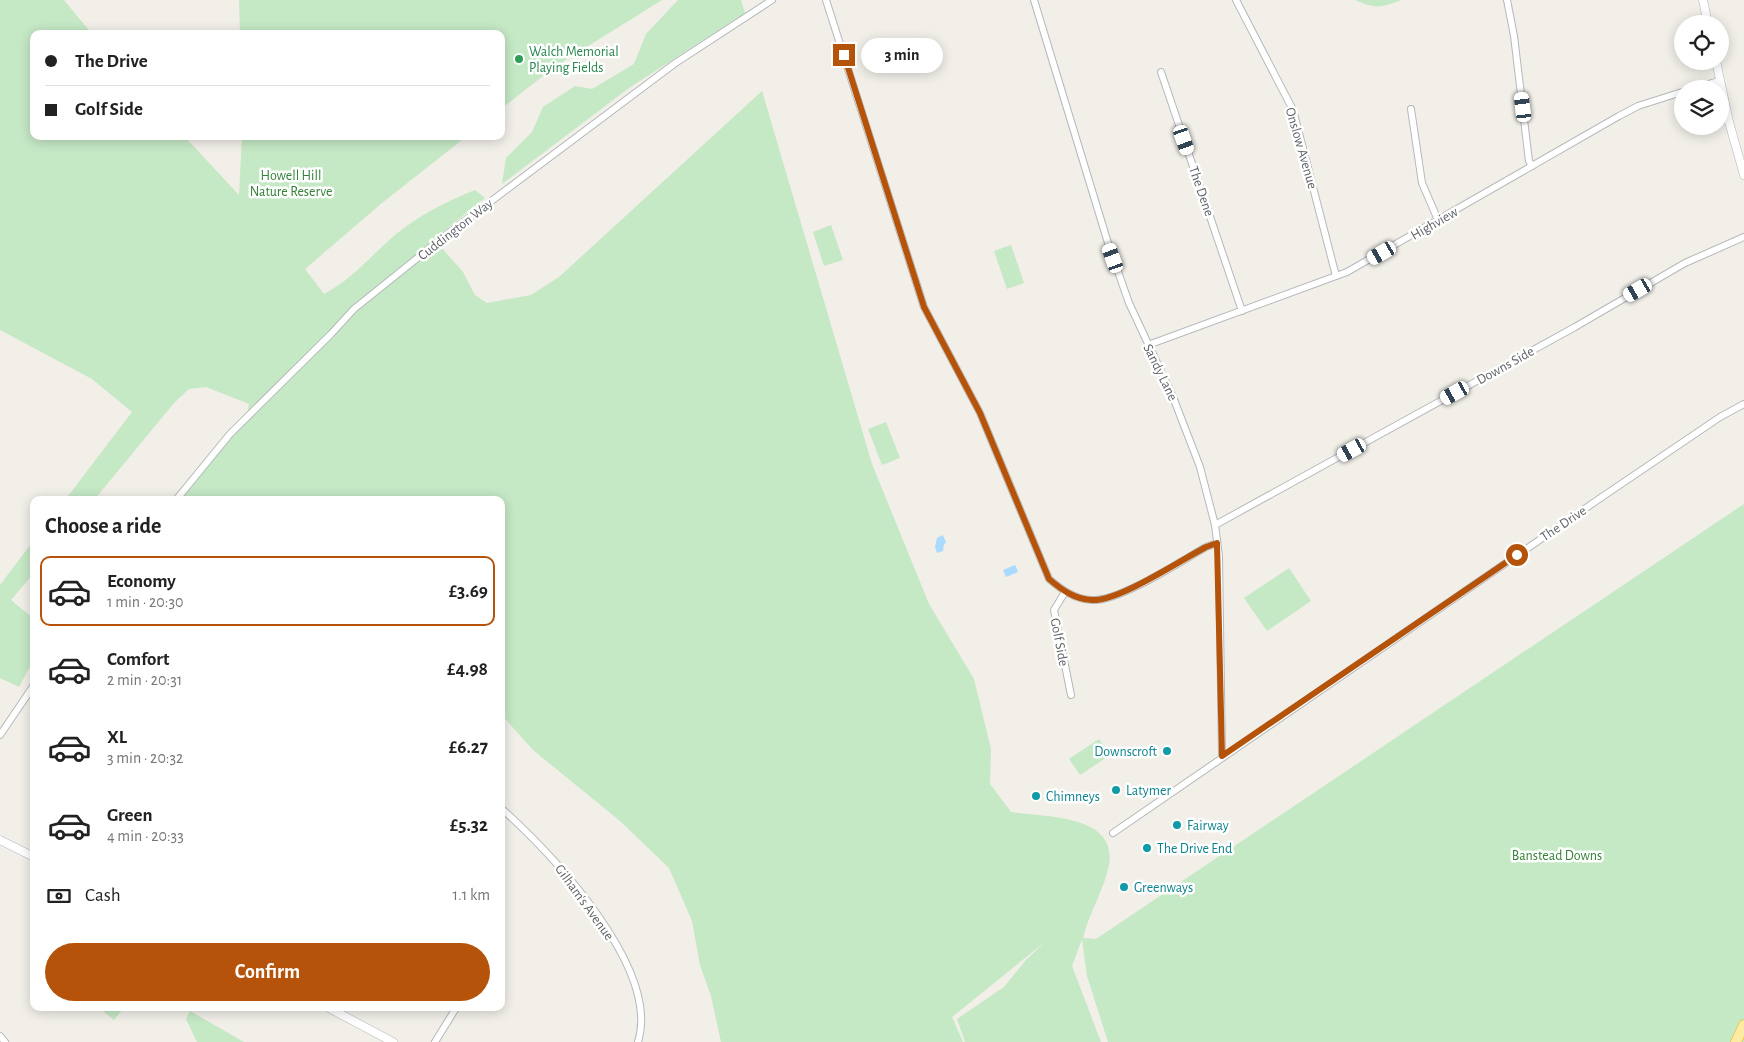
<!DOCTYPE html>
<html lang="en">
<head>
<meta charset="utf-8">
<style>
  body { margin:0; font-family:"Alegreya Sans",sans-serif; background:#f6f6f6; color:#222; height:100vh; display:flex; flex-direction:column; font-size:19px; white-space:nowrap }
  * { box-sizing:border-box; margin:0 }
  p { font-size:16px; color:#767676 }
  .icon { flex:none; width:28px; height:28px; fill:none; stroke:currentColor; stroke-width:2; stroke-linecap:round; stroke-linejoin:round }
  .map { position:relative; flex:1; overflow:hidden }
  .drawer { position:absolute; left:30px; top:496px; width:475px; height:515px; display:flex; flex-direction:column; background:#fff; border-radius:10px; box-shadow:0 2px 12px #0003 }
  .drawer>* { flex:none }
  .top-card { position:absolute; left:30px; top:30px; width:475px; height:110px; border-radius:10px; box-shadow:0 2px 12px #0003; display:grid; align-content:center; height:110px; padding:0 15px; background:#fff }
  .buttons { position:absolute; left:1674px; top:15px; display:grid; gap:10px }
  .buttons a { display:grid; place-items:center; width:55px; height:55px; border-radius:50%; background:#fff; box-shadow:0 2px 12px #0003; font-size:25px }
  .end { position:absolute; width:22px; height:22px; margin:-11px; border:6px solid #b45309; background:#fff; box-shadow:0 0 0 2px #fff }
  .from { border-radius:50% }
  .bubble { position:absolute; height:35px; border-radius:18px; background:#fff; box-shadow:0 2px 12px #0003; font-size:16px; font-weight:700; line-height:35px; text-align:center }
  .car { position:absolute; width:15px; height:30px; margin:-15px -8px; border-radius:6px; box-shadow:0 0 4px 1px #0007; background:linear-gradient(#fff 24%,#345 0 40%,#fff 0 76%,#345 0 86%,#fff 0) }
  .top-card b { display:flex; align-items:center; gap:18px; height:48px; font-size:19px }
  .top-card b+b { border-top:1px solid #e0e0e0 }
  .top-card i { width:12px; height:12px; background:#222 }
  ul { padding:0; list-style:none }
  li { display:flex; align-items:center; gap:15px; height:70px; margin:0 10px 8px; padding:0 5px; border:2px solid transparent; border-radius:10px }
  li div { flex:1 }
  li b { display:block; font-size:19px }
  li em { font-style:normal; font-weight:700 }
  li.active { border-color:#b45309 }
  li>.icon { width:45px; height:45px; stroke-width:1.5 }
  h2 { padding:0 15px; font-size:22px; line-height:60px }
  .pay { display:flex; align-items:center; gap:12px; height:55px; padding:0 15px; font-size:19px }
  .pay p { margin-inline-start:auto }
  .action { display:flex; gap:10px; margin-top:auto; padding:10px 15px }
  .action a { flex:1; height:58px; border-radius:30px; background:#b45309; color:#fff; font-size:20px; font-weight:700; line-height:58px; text-align:center }
  .map>svg:first-child { display:block }
  .green { fill:#c5e8c5 }
  .water { fill:#aadaff }
  .lines { fill:none; stroke-linecap:round; stroke-linejoin:round }
  .minor-casing { stroke:#b5b8bc; stroke-width:8 }
  .tertiary-casing { stroke:#b5b8bc; stroke-width:9 }
  .trunk-casing { stroke:#f9ab00; stroke-width:11 }
  .minor { stroke:#fff; stroke-width:6 }
  .tertiary { stroke:#fff; stroke-width:8 }
  .trunk { stroke:#feeaa1; stroke-width:10 }
  .route { stroke:#b45309; stroke-width:6 }
  .leisure-dot { fill:#2e9e5b; stroke:#fff; stroke-width:2 }
  .culture-dot { fill:#0f9aa8; stroke:#fff; stroke-width:2 }
  .labels { text-anchor:middle; stroke-width:5; stroke-linejoin:round; paint-order:stroke }
  .leisure-label { font-size:14px; fill:#27864d; stroke:#fff; text-anchor:start }
  .street-label { font-size:14px; fill:#5f6368; stroke:#fff }
  .park-label { font-size:14px; fill:#348238; stroke:#fff }
  .culture-label { font-size:14px; fill:#0d838f; stroke:#fff; text-anchor:start }
</style>
</head>
<body>
<div class="map">
<svg width="1744" height="1042" viewBox="0 0 1744 1042">
  <rect width="100%" height="100%" fill="#f1efe8"/>
  <g class="green">
    <path d="M0 0H64L92 34H34V136H184L239 195 242 136H467L382 203 305 269 324 294C355 277 369 257 395 235 418 216 447 201 475 190L485 198 429 243 436 251 441 247 463 272 475 295 487 303 531 295 559 277 762 91 872 464 929 604 974 679 991 749 990 784 1011 812C1044 817 1118 814 1109 865 1104 890 1089 913 1083 938L1096 939 1744 504V1042H1108L1087 976 1082 939 1072 966 1101 1042H965L957 1019 1004 987 1025 961 1046 941 952 1017 963 1042H721L711 996 700 965 692 921 669 868 620 821 533 750 501 714V500H171L189 478 228 440 246 418 249 404 206 387 189 389 174 403 94 500H65L132 412 92 379 0 330Z"/>
    <path d="M239 0H662L553 68 501 109V34H240Z"/>
    <path d="M678 0H741L745 13 629 88 502 184 506 158 532 132 543 107 575 86 592 89 634 64 646 34Z"/>
    <path d="M1355 0H1401C1380 8 1376 9 1355 0Z"/>
    <path d="M831 225 843 260 824 266 813 232Z"/>
    <path d="M1011 245 1024 283 1007 289 994 251Z"/>
    <path d="M886 422 900 458 882 465 868 429Z"/>
    <path d="M34 540V573L11 600 34 619V659L19 687 0 678V585Z"/>
    <path d="M1289 568 1311 601 1267 631 1244 598Z"/>
    <path d="M1099 739 1110 755 1080 775 1069 759Z"/>
    <path d="M99 1008H120L122 1010 114 1020Z"/>
    <path d="M190 1011 244 1042H197L186 1019Z"/>
  </g>
  <g class="water">
    <path d="M943 535 946 543 944 544 943 551 937 553 935 547 937 538Z"/>
    <path d="M1015 565 1018 572 1006 577 1003 570Z"/>
  </g>
  <g class="lines">
    <g class="minor-casing">
      <g id="minor">
        <path d="M826 0 924 307 980 413 1049 579C1062 590 1074 599 1092 600 1119 602 1181 561 1206 547L1217 543"/>
        <path d="M1034 0 1108 243 1129 303 1173 397 1200 467 1215 525 1219 556 1222 756"/>
        <path d="M1236 0 1293 110 1336 276"/>
        <path d="M1507 0 1514 36 1529 161 1532 166"/>
        <path d="M1161 72 1242 311"/>
        <path d="M1692 89 1719 81"/>
        <path d="M1411 109 1422 183 1438 220"/>
        <path d="M1148 345 1347 272 1619 116 1638 106 1682 92"/>
        <path d="M176 500 230 434 331 334 354 309 446 235 674 64 772 0"/>
        <path d="M1215 525 1575 327 1685 263 1744 237"/>
        <path d="M1065 592 1054 610 1071 695"/>
        <path d="M0 735 34 685"/>
        <path d="M501 808C552 854 661 968 638 1042"/>
        <path d="M1113 833 1599 499 1720 417 1744 404"/>
        <path d="M0 1036 5 1042"/>
        <path d="M435 1042 456 1008"/>
      </g>
    </g>
    <g class="tertiary-casing">
      <g id="tertiary">
        <path d="M1703 0 1708 24"/>
        <path d="M1716 61 1729 122 1744 175"/>
        <path d="M0 840 34 857"/>
        <path d="M329 1008 393 1042"/>
      </g>
    </g>
    <g class="trunk-casing">
      <path id="trunk" d="M1736 1042 1744 1025"/>
    </g>
    <use href="#minor" class="minor"/>
    <use href="#tertiary" class="tertiary"/>
    <use href="#trunk" class="trunk"/>
  </g>
  <g class="lines">
    <path class="route" d="M844 55 924 307 980 413 1049 579C1062 590 1074 599 1092 600 1118 602 1181 560 1206 547L1217 543 1222 756 1517 555"/>
  </g>
  <circle class="leisure-dot" cx="519" cy="59" r="5"/>
  <g class="culture-dot">
    <circle cx="1167" cy="751" r="5"/>
    <circle cx="1116" cy="790" r="5"/>
    <circle cx="1036" cy="796" r="5"/>
    <circle cx="1177" cy="825" r="5"/>
    <circle cx="1147" cy="848" r="5"/>
    <circle cx="1124" cy="887" r="5"/>
  </g>
  <g class="labels">
    <g class="leisure-label">
      <text x="529" y="56">Walch Memorial<tspan x="529" dy="16">Playing Fields</tspan></text>
    </g>
    <g class="street-label">
      <text transform="translate(1302 148) rotate(74)" y="5">Onslow Avenue</text>
      <text transform="translate(1202 191) rotate(71)" y="5">The Dene</text>
      <text transform="translate(1434 223) rotate(-30)" y="5">Highview</text>
      <text transform="translate(455 229) rotate(-38)" y="5">Cuddington Way</text>
      <text transform="translate(1505 365) rotate(-29)" y="5">Downs Side</text>
      <text transform="translate(1161 372) rotate(64)" y="5">Sandy Lane</text>
      <text transform="translate(1563 523) rotate(-34)" y="5">The Drive</text>
      <text transform="translate(1060 642) rotate(79)" y="5">Golf Side</text>
      <text transform="translate(585 902) rotate(54)" y="5">Gilham's Avenue</text>
    </g>
    <g class="park-label">
      <text x="291" y="180">Howell Hill<tspan x="291" dy="16">Nature Reserve</tspan></text>
      <text x="1557" y="860">Banstead Downs</text>
    </g>
    <g class="culture-label">
      <text x="1157" y="756" text-anchor="end">Downscroft</text>
      <text x="1126" y="795">Latymer</text>
      <text x="1046" y="801">Chimneys</text>
      <text x="1187" y="830">Fairway</text>
      <text x="1157" y="853">The Drive End</text>
      <text x="1134" y="892">Greenways</text>
    </g>
  </g>
</svg>
<div class="buttons">
<a><svg class="icon" aria-label="locate" viewBox="0 0 24 24"><circle cx="12" cy="12" r="6"/><path d="M12 2v4M12 18v4M2 12h4M18 12h4"/></svg></a>
<a><svg class="icon" aria-label="layers" viewBox="0 0 24 24"><path d="M12 4l9 5-9 5-9-5zM3 14l9 5 9-5"/></svg></a>
</div>
<i class="end from" style="left:1517px;top:555px"></i>
<i class="end" style="left:844px;top:55px"></i>
<div class="bubble" style="left:861px;top:38px;width:82px">3 min</div>
<i class="car" style="left:1523px;top:107px;rotate:353deg"></i>
<i class="car" style="left:1184px;top:140px;rotate:161deg"></i>
<i class="car" style="left:1382px;top:253px;rotate:240deg"></i>
<i class="car" style="left:1113px;top:258px;rotate:340deg"></i>
<i class="car" style="left:1638px;top:290px;rotate:240deg"></i>
<i class="car" style="left:1455px;top:393px;rotate:241deg"></i>
<i class="car" style="left:1352px;top:450px;rotate:241deg"></i>
<div class="top-card">
<b><i class="from"></i>The Drive</b>
<b><i></i>Golf Side</b>
</div>
<section class="drawer">
<h2>Choose a ride</h2>
<ul>
<li class="active"><svg class="icon" aria-label="car" viewBox="0 0 24 24"><path d="M5 17H2v-5l4-1 3-4h7l3 4 3 1v5h-3M9 17h6M6 11h13"/><circle cx="7" cy="17" r="2"/><circle cx="17" cy="17" r="2"/></svg><div><b>Economy</b><p>1 min · 20:30</p></div><em>£3.69</em></li>
<li><svg class="icon" aria-label="car" viewBox="0 0 24 24"><path d="M5 17H2v-5l4-1 3-4h7l3 4 3 1v5h-3M9 17h6M6 11h13"/><circle cx="7" cy="17" r="2"/><circle cx="17" cy="17" r="2"/></svg><div><b>Comfort</b><p>2 min · 20:31</p></div><em>£4.98</em></li>
<li><svg class="icon" aria-label="car" viewBox="0 0 24 24"><path d="M5 17H2v-5l4-1 3-4h7l3 4 3 1v5h-3M9 17h6M6 11h13"/><circle cx="7" cy="17" r="2"/><circle cx="17" cy="17" r="2"/></svg><div><b>XL</b><p>3 min · 20:32</p></div><em>£6.27</em></li>
<li><svg class="icon" aria-label="car" viewBox="0 0 24 24"><path d="M5 17H2v-5l4-1 3-4h7l3 4 3 1v5h-3M9 17h6M6 11h13"/><circle cx="7" cy="17" r="2"/><circle cx="17" cy="17" r="2"/></svg><div><b>Green</b><p>4 min · 20:33</p></div><em>£5.32</em></li>
</ul>
<div class="pay"><svg class="icon" aria-label="cash" viewBox="0 0 24 24"><path d="M3 7h18v10H3z"/><circle cx="12" cy="12" r="2"/></svg>Cash<p>1.1 km</p></div>
<div class="action"><a>Confirm</a></div>
</section>
</div>
</body>
</html>
